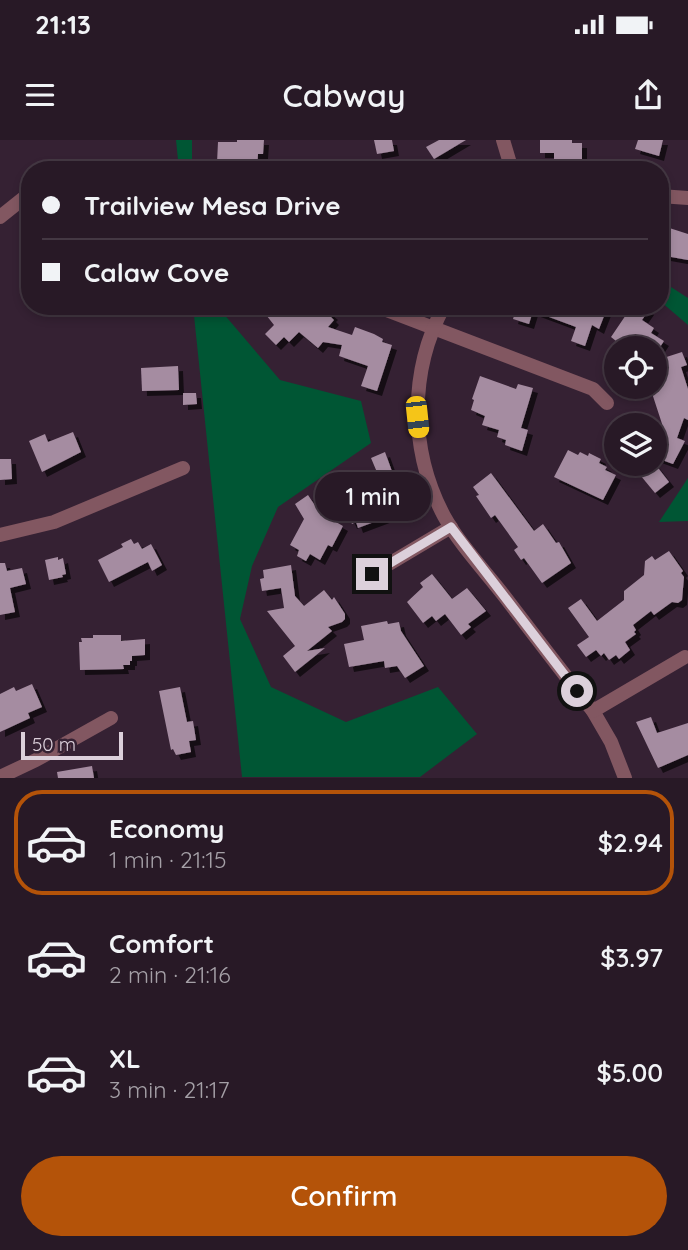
<!DOCTYPE html>
<html lang="en">
<head>
<meta charset="utf-8">
<style>
  body { margin:0; font-family:Quicksand,sans-serif; background:#342632; color:#f1f3f6; height:100vh; display:flex; flex-direction:column; font-size:26px; white-space:nowrap }
  * { box-sizing:border-box; margin:0 }
  p { font-size:23px; color:#a5a0a7 }
  .icon { flex:none; width:38px; height:38px; fill:none; stroke:currentColor; stroke-width:2; stroke-linecap:round; stroke-linejoin:round }
  .map { position:relative; height:638px; overflow:hidden }
  .panel { display:flex; flex-direction:column; background:#281926; flex:1 }
  .panel>* { flex:none }
  .banner { position:absolute; left:21px; top:21px; width:648px; height:154px; border-radius:28px; box-shadow:0 4px 10px #0003,0 0 0 2px #443843; display:grid; align-content:center; height:154px; padding:0 21px; background:#281926 }
  .controls { position:absolute; left:604px; top:196px; display:grid; gap:14px }
  .controls a { display:grid; place-items:center; width:63px; height:63px; border-radius:50%; background:#281926; box-shadow:0 4px 10px #0003,0 0 0 2px #443843; font-size:35px }
  .scale { position:absolute; left:21px; bottom:18px; width:102px; box-sizing:border-box; padding-left:7px; border:4px solid #dcd0db; border-top:0; font-size:19px; line-height:24px; white-space:nowrap; color:#dcd0db; -webkit-text-stroke:5px #352133; paint-order:stroke }
  .end { position:absolute; width:32px; height:32px; margin:-16px; border:9px solid #dcd0db; background:#111; box-shadow:0 0 0 4px #111 }
  .from { border-radius:50% }
  .bubble { position:absolute; height:49px; border-radius:24px; background:#281926; box-shadow:0 4px 10px #0003,0 0 0 2px #443843; font-size:23px; font-weight:600; line-height:49px; text-align:center }
  .car { position:absolute; width:21px; height:42px; margin:-21px -10px; border-radius:9px; box-shadow:0 0 5px 2px #0007; background:linear-gradient(#f5c518 24%,#345 0 40%,#f5c518 0 76%,#345 0 86%,#f5c518 0) }
  .banner b { display:flex; align-items:center; gap:24px; height:66px; font-size:26px }
  .banner b+b { border-top:2px solid #443843 }
  .banner i { width:18px; height:18px; background:#f1f3f6 }
  ul { padding:12px 0 0; list-style:none }
  li { display:flex; align-items:center; gap:21px; height:105px; margin:0 14px 10px; padding:0 7px; border:4px solid transparent; border-radius:28px }
  li div { flex:1 }
  li b { display:block; font-size:26px }
  li em { font-style:normal; font-weight:600 }
  li.selected { border-color:#b45309 }
  li>.icon { width:63px; height:63px; stroke-width:1.5 }
  .action { display:flex; gap:14px; margin-top:auto; padding:14px 21px }
  .action a { flex:1; height:80px; border-radius:42px; background:#b45309; color:#fff; font-size:28px; font-weight:600; line-height:80px; text-align:center }
  .status { display:flex; justify-content:space-between; align-items:center; height:49px; padding:0 35px; background:#281926; direction:ltr }
  .status svg { height:19px; fill:currentColor }
  header { display:flex; justify-content:space-between; align-items:center; height:91px; padding:0 21px; background:#281926; font-size:32px; font-weight:600 }
  .map>svg:first-child { display:block }
  .green { fill:#005634 }
  .building { fill:#a58ca1; filter:url(#shadow) }
  .lines { fill:none; stroke-linecap:round; stroke-linejoin:round }
  .minor { stroke:#825761; stroke-width:14 }
  .route { stroke:#dcd0db; stroke-width:9 }
</style>
</head>
<body>
<div class="status"><b>21:13</b><svg viewBox="0 0 49 12"><path d="M0 12V9h3v3zM5 12V6h3v6zM10 12V3h3v9zM15 12V0h3v12zM26 1h20v11H26zM47 4h2v5h-2z"/></svg></div>
<header><svg class="icon" aria-label="menu" viewBox="0 0 24 24"><path d="M4 6h16M4 12h16M4 18h16"/></svg>Cabway<svg class="icon" aria-label="share" viewBox="0 0 24 24"><path d="M12 15V3M7 8l5-5 5 5M5 13v7h14v-7"/></svg></header>
<div class="map">
<svg width="688" height="638" viewBox="0 0 688 638">
  <defs>
    <filter id="shadow"><feDropShadow dx="5" dy="5" stdDeviation="0" flood-color="#0009"/></filter>
  </defs>
  <rect width="100%" height="100%" fill="#352133"/>
  <g class="green">
    <path d="M176 0H192V30H179Z"/>
    <path d="M660 140 688 158V185L660 161Z"/>
    <path d="M193 166H217L280 240 361 261 371 303 278 367 252 426 240 479 271 547 346 582 438 547 477 594 420 637H242Z"/>
    <path d="M688 338V381L659 382Z"/>
  </g>
  <g class="building">
    <path d="M237 0H264L263 14H258L257 30H231L232 23H217L218 2H237Z"/>
    <path d="M374 0H392L394 11 377 14Z"/>
    <path d="M439 0H466L434 19 426 7Z"/>
    <path d="M540 0H572V3H582V20L554 21V13H540Z"/>
    <path d="M638 0H663L659 16 635 9Z"/>
    <path d="M660 85 688 94V120L660 115Z"/>
    <path d="M259 166H322L333 175 331 177 334 180 328 187 352 195 355 187 374 194 383 199 382 202 392 205 377 251 361 246 368 226 339 216 342 205 323 202 318 208 299 192 289 202 284 197 276 205 265 194 274 185Z"/>
    <path d="M517 166H608L599 189 592 185 585 206 571 201 576 187 533 171 529 184 513 179Z"/>
    <path d="M632 166H643L649 170 642 180 654 188 651 193 664 201 654 216V208H611L616 201 611 197Z"/>
    <path d="M682 212 687 225 681 227 688 249V280L684 278 677 298 685 301 673 324 654 317V289L665 293 650 247H654V221Z"/>
    <path d="M178 226 179 250 142 251 141 228Z"/>
    <path d="M480 236 516 249 518 244 533 248 521 288 528 290 522 311 505 305 506 300 497 297 499 290 482 285 485 276 471 270 474 260 472 259Z"/>
    <path d="M183 253H196L197 264 183 265Z"/>
    <path d="M73 292 81 312 42 332 29 301 45 294 48 302Z"/>
    <path d="M568 310 578 315 580 312 588 316 589 313 601 319 599 323 607 327 605 330 616 335 603 360 554 337Z"/>
    <path d="M385 312 406 370 358 388 356 382 352 384 342 360 356 353 377 358 370 341 379 337 371 318Z"/>
    <path d="M0 319H11L12 339 0 340Z"/>
    <path d="M631 324H655L669 342 655 353Z"/>
    <path d="M491 333 534 391 543 384 556 403 559 402 571 423 542 443 524 418 521 420 514 410 518 407 495 375 491 378 476 356 479 355 473 347Z"/>
    <path d="M308 355 320 373 343 386 332 407 328 405 320 420 310 414 306 421 297 416 299 410 290 405 304 379 295 364Z"/>
    <path d="M131 399 134 404 138 402 142 409 151 404 162 425 152 431 148 422 109 442 98 420 123 407 121 404Z"/>
    <path d="M669 411 683 431 681 433 684 437 682 460 678 463 672 462 654 475 651 471 633 485 636 490 634 492 636 494 625 502 630 510 619 519 616 515 609 520 604 513 601 516 596 510 586 517 577 505 589 497 568 468 581 459 597 481 624 460V451L644 435 645 421 652 416 655 420Z"/>
    <path d="M58 417V420L63 418 66 434 62 435 63 437 49 440 45 420Z"/>
    <path d="M0 423H5L7 431 22 428 26 444 10 448 15 472 0 475Z"/>
    <path d="M291 425 295 456 304 466 324 450 332 460 334 457 345 474V479L342 482 328 487 332 491 307 511 325 508 295 532 283 516 295 506 267 471 284 468 281 448 262 451 260 439 264 438 263 430Z"/>
    <path d="M432 434 452 459 467 448 486 471 468 484 471 487 461 495 445 474 436 481 432 476 423 483 407 462 423 447 420 443Z"/>
    <path d="M387 481 388 484 399 482 401 491 424 526 405 538 397 526 385 528 384 521 349 527 344 504 364 500 361 486Z"/>
    <path d="M93 495H121V501L145 499V515L132 516V521H130V525H123L124 529 80 530 79 502H82L81 498H93Z"/>
    <path d="M32 544 42 567 28 573 30 578 0 592V554L14 547 16 551Z"/>
    <path d="M180 547 187 582 193 581 196 600 189 601 191 612 176 615 173 609 171 610 159 551Z"/>
    <path d="M651 577 657 593 688 583V615L658 628 636 582Z"/>
    <path d="M92 626 94 638H58L57 632Z"/>
  </g>
  <g class="lines">
    <g class="minor">
      <path d="M503 0 512 30"/>
      <path d="M660 56 688 58"/>
      <path d="M0 77 30 53"/>
      <path d="M376 166 593 249 607 263"/>
      <path d="M444 166C409 231 409 310 444 376 460 405 485 431 505 457 534 495 563 533 593 571L611 602 625 638"/>
      <path d="M0 395 54 382 183 328"/>
      <path d="M372 434 451 387"/>
      <path d="M593 571 685 517"/>
      <path d="M0 637 36 620 111 578"/>
    </g>
  </g>
  <g class="lines">
    <path class="route" d="M372 434 451 387 577 551"/>
  </g>
</svg>
<div class="controls">
<a><svg class="icon" aria-label="locate" viewBox="0 0 24 24"><circle cx="12" cy="12" r="6"/><path d="M12 2v4M12 18v4M2 12h4M18 12h4"/></svg></a>
<a><svg class="icon" aria-label="layers" viewBox="0 0 24 24"><path d="M12 4l9 5-9 5-9-5zM3 14l9 5 9-5"/></svg></a>
</div>
<div class="scale">50 m</div>
<i class="end from" style="left:577px;top:551px"></i>
<i class="end" style="left:372px;top:434px"></i>
<div class="bubble" style="left:315px;top:332px;width:116px">1 min</div>
<i class="car" style="left:417px;top:277px;rotate:174deg"></i>
<div class="banner">
<b><i class="from"></i>Trailview Mesa Drive</b>
<b><i></i>Calaw Cove</b>
</div>
</div>
<section class="panel">
<ul>
<li class="selected"><svg class="icon" aria-label="car" viewBox="0 0 24 24"><path d="M5 17H2v-5l4-1 3-4h7l3 4 3 1v5h-3M9 17h6M6 11h13"/><circle cx="7" cy="17" r="2"/><circle cx="17" cy="17" r="2"/></svg><div><b>Economy</b><p>1 min · 21:15</p></div><em>$2.94</em></li>
<li><svg class="icon" aria-label="car" viewBox="0 0 24 24"><path d="M5 17H2v-5l4-1 3-4h7l3 4 3 1v5h-3M9 17h6M6 11h13"/><circle cx="7" cy="17" r="2"/><circle cx="17" cy="17" r="2"/></svg><div><b>Comfort</b><p>2 min · 21:16</p></div><em>$3.97</em></li>
<li><svg class="icon" aria-label="car" viewBox="0 0 24 24"><path d="M5 17H2v-5l4-1 3-4h7l3 4 3 1v5h-3M9 17h6M6 11h13"/><circle cx="7" cy="17" r="2"/><circle cx="17" cy="17" r="2"/></svg><div><b>XL</b><p>3 min · 21:17</p></div><em>$5.00</em></li>
</ul>
<div class="action"><a>Confirm</a></div>
</section>
</body>
</html>
